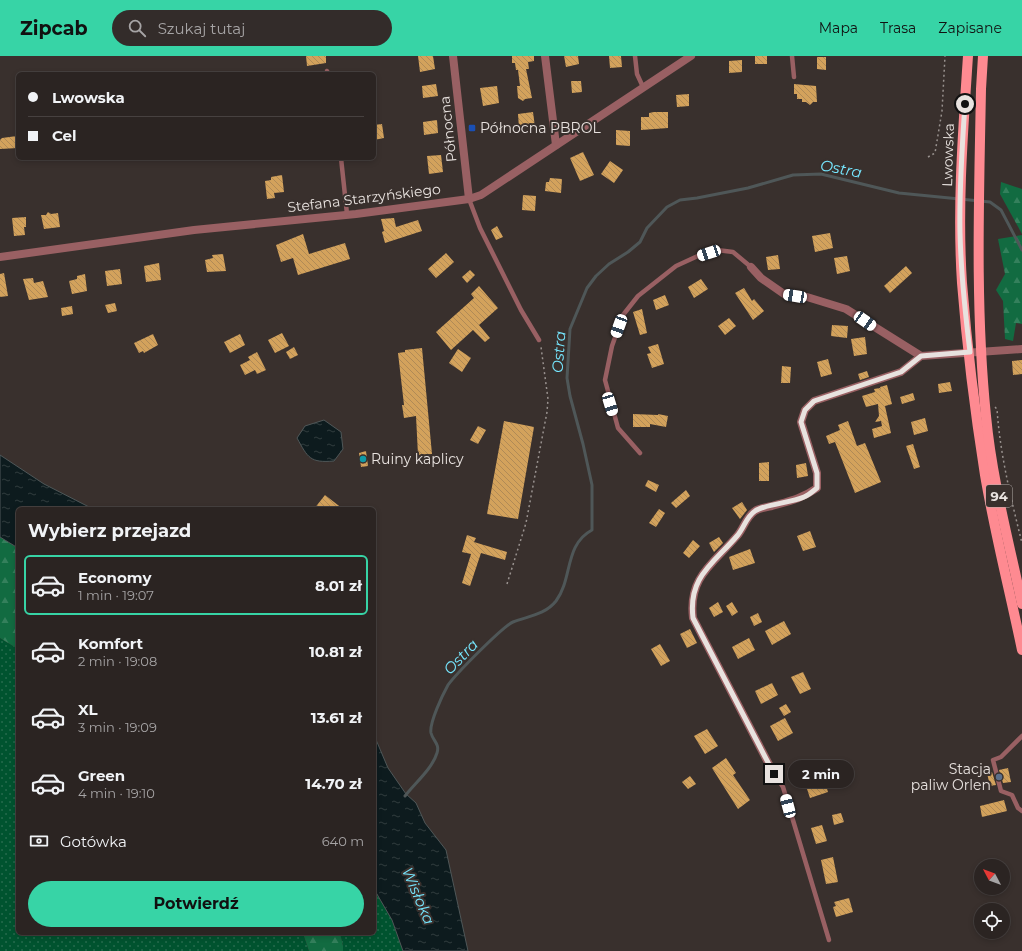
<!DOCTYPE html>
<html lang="pl">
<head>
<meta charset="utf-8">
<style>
  body { margin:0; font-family:Montserrat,sans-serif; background:#332c2a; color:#f1f3f6; height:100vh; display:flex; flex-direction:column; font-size:15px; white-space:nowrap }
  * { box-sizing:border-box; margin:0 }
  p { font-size:13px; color:#a6a4a5 }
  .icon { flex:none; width:22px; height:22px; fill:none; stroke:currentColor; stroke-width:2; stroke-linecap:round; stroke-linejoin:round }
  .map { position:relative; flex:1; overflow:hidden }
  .panel { position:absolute; left:16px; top:451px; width:360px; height:428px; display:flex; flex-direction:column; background:#2b2422; border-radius:6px; box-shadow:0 2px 6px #0003,0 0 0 1px #474140 }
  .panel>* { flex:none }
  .banner { position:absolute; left:16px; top:16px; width:360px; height:88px; border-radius:6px; box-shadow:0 2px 6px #0003,0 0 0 1px #474140; display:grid; align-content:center; height:88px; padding:0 12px; background:#2b2422 }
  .needle { width:26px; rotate:311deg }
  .tools { position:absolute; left:974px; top:803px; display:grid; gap:8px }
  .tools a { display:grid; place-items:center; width:36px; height:36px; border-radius:50%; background:#2b2422; box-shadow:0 2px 6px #0003,0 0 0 1px #474140; font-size:20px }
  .end { position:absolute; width:18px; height:18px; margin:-9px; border:5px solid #e8e2df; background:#111; box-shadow:0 0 0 2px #111 }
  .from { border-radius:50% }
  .bubble { position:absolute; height:28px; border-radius:14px; background:#2b2422; box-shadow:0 2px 6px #0003,0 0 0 1px #474140; font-size:13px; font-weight:700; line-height:28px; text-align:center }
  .car { position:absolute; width:12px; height:24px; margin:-12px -6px; border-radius:5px; box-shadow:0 0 3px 1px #0007; background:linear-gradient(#fff 24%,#345 0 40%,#fff 0 76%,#345 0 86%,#fff 0) }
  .banner b { display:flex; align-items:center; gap:14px; height:38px; font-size:15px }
  .banner b+b { border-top:1px solid #474140 }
  .banner i { width:10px; height:10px; background:#f1f3f6 }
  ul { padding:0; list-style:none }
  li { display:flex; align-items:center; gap:12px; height:60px; margin:0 8px 6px; padding:0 4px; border:2px solid transparent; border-radius:6px }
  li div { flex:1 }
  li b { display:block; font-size:15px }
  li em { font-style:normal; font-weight:700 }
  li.current { border-color:#37d4a6 }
  li>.icon { width:36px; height:36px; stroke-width:1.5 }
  h2 { padding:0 12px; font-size:18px; line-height:48px }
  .pay { display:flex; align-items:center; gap:10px; height:44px; padding:0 12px; font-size:15px }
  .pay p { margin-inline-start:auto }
  .cta { display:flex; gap:8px; margin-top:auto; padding:8px 12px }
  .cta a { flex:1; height:46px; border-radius:24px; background:#37d4a6; color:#111; font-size:16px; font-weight:700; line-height:46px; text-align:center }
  header { display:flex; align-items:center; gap:24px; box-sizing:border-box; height:56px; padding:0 20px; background:#37d4a6; color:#111 }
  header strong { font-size:19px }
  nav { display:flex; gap:22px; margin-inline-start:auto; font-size:14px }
  .search { width:280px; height:36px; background:#332c2a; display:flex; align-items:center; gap:10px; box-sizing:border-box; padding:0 14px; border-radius:22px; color:#a6a4a5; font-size:15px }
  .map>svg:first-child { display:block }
  .grass { fill:url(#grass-dots) }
  .forest { fill:url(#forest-firs) }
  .water { fill:url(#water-ripples); stroke:#4f5758 }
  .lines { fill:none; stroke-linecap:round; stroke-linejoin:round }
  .stream { stroke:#4f5758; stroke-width:3 }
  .building { fill:url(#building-back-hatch) }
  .path { stroke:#99928f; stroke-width:1.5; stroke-dasharray:2 3; stroke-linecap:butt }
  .lane { stroke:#996063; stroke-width:4.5 }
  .street { stroke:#996063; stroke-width:8 }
  .primary { stroke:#fe8a91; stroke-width:10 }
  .route { stroke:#e8e2df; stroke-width:5 }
  .transit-dot { fill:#1a4fb4; stroke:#39302d; stroke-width:1.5 }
  .culture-dot { fill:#0f9aa8; stroke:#39302d; stroke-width:1.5 }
  .service-dot { fill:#5c6f8a; stroke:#39302d; stroke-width:1.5 }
  .labels { text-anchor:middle; stroke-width:4; stroke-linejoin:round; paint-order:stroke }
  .shield { fill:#39302d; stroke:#b4adaa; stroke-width:1 }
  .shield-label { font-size:13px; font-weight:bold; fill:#e8e2df }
  .poi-label { font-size:14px; fill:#e8e2df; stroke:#39302d; text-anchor:start }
  .street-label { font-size:14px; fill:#e8e2df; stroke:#39302d }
  .water-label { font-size:15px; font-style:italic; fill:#76e7ff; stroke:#39302d }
</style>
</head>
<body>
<header>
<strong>Zipcab</strong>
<div class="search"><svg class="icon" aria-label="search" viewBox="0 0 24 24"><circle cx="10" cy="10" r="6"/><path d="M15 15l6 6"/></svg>Szukaj tutaj</div>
<nav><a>Mapa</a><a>Trasa</a><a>Zapisane</a></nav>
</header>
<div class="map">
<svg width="1022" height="895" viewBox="0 0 1022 895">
  <defs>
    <pattern id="grass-dots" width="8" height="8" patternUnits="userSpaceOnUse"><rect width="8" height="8" fill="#00532f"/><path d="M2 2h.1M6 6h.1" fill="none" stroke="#256b4d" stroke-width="1.8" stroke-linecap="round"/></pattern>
    <pattern id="forest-firs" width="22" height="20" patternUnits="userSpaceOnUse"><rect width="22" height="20" fill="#126b41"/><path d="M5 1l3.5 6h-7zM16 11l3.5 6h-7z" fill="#34805c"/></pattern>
    <pattern id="water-ripples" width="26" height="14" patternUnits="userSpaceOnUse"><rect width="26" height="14" fill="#0d1b1e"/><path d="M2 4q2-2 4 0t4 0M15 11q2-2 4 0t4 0" fill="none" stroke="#303c3e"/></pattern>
    <pattern id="building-back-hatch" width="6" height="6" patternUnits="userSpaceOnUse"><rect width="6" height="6" fill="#d3a25c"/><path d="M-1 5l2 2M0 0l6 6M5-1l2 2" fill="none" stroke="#b08a56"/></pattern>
  </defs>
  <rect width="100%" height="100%" fill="#39302d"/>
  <g class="grass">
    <path d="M0 582 18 593V877H303L309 895H0Z"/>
    <path d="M374 833 392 864 403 895H343V890L340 877H374Z"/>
  </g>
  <g class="forest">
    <path d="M1001 126 1022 133V178L1000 138Z"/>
    <path d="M1022 179V268L1016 267 1013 285 1005 283 1003 245 996 234 1005 218 998 183Z"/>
    <path d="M0 481 18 492V593L0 582Z"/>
    <path d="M303 877H340L343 890V895H309Z"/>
  </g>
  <g class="water">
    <path d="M324 364 341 376 343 393 334 405C310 407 308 402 297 382L305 370Z"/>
    <path d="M0 399 44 428 93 453H18V492L0 481Z"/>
    <path d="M374 679 388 712 406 738 416 747 425 767 446 794 468 895H403L392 864 374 833Z"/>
  </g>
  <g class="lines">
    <path class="stream" d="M405 740C415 727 432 713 437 697 440 688 433 685 431 677 429 667 443 638 448 629 455 619 503 570 513 566 528 560 545 559 556 545 573 522 564 489 592 474V429L583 388 570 340 567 322 570 273 587 232 596 220 609 208 628 196 640 186 647 172 667 151 680 144 697 142 748 132 793 119 821 118 899 137 990 146 1001 154 1022 194"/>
  </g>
  <g class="building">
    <path d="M306 0H326V7L307 10Z"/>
    <path d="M418 0H433L435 13 420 16Z"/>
    <path d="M512 0H534V5L528 6 529 13H526L532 42 525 43 523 45 518 42 517 30H520L518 14H516L515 7H512Z"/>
    <path d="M564 0H578L579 8 566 11Z"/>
    <path d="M609 0H621L622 11 610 12Z"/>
    <rect x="755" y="0" width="12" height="8"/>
    <path d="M817 1H826V14L817 13Z"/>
    <path d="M742 4V16L729 17V5Z"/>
    <path d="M571 25H581L582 36 572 37Z"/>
    <path d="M436 28 438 40 423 42 422 30Z"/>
    <path d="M794 28 816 30 817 46H813L810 49 806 46H802V43H797V38H794Z"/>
    <path d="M497 30 499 47 483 50 480 32Z"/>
    <path d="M689 38V50L677 51 676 39Z"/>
    <path d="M533 56 535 71 519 72 518 58Z"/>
    <path d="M654 56H668V72L641 74V61H649V57Z"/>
    <path d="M437 64 438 77 424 79 423 66Z"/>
    <path d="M382 68 384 82 374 84V69Z"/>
    <path d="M616 74 630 75V90L616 89Z"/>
    <path d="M17 80 18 92 0 93V84L2 82Z"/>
    <path d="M583 96 594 119 580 125 570 102Z"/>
    <path d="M441 99 443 116 429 118 427 100Z"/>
    <path d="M610 105 623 114 614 127 601 118Z"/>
    <path d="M282 119 284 136 274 137 275 142 267 143 265 125 271 124V121Z"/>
    <path d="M550 122 562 123 561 137 545 135 546 126H549Z"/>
    <path d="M523 139 536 140 535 155 522 154Z"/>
    <path d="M48 156 51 158 58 157 60 171 44 173 41 159H46Z"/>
    <path d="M26 161V171H24L25 179 14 180 12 162Z"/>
    <path d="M394 162 396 171 418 164 422 175 385 187 382 176 384 175 381 163Z"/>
    <path d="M497 170 503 181 496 184 491 174Z"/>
    <path d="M830 177 833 192 815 196 812 180Z"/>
    <path d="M303 178 309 198 345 187 350 203 298 219 293 202 281 206 276 189Z"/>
    <path d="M446 197 454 206 436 222 428 213Z"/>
    <path d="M223 198 226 215 207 216 205 204 213 202 212 199Z"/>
    <path d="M778 199 780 213 768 214 766 201Z"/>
    <path d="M847 200 850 215 837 218 834 202Z"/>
    <path d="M159 207 161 224 146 226 144 210Z"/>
    <path d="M906 210 912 217 890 237 884 230Z"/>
    <path d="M120 213 122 228 107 230 105 215Z"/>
    <path d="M470 214 475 219 467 227 462 221Z"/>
    <path d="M4 217 8 240 0 241V218Z"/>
    <path d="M85 218 87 235 72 238 69 225 77 223V220Z"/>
    <path d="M33 222 34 227 43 225 48 241 29 244 23 223Z"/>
    <path d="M701 223 708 233 694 242 688 231Z"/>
    <path d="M479 230 498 252 479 269 490 282 485 286 473 274 451 294 436 276 474 242 471 238Z"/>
    <path d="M744 232 752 245 754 243 764 255 753 264 735 237Z"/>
    <path d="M665 239 669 249 656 254 653 244Z"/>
    <path d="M115 247 117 255 108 257 105 249Z"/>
    <path d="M72 250 73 258 62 260 61 252Z"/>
    <path d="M642 253 647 277 640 279 633 256Z"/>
    <path d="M729 262 736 270 725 279 718 270Z"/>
    <path d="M832 269 848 270 847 282 831 280Z"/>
    <path d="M282 277 289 290 275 297 268 284Z"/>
    <path d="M153 278 158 289 144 297 143 295 139 297 134 287Z"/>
    <path d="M240 278 245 289 230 297 224 286Z"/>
    <path d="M865 281 867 298 854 300 851 283Z"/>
    <path d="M658 288 664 308 652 312 647 298 651 297 648 291Z"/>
    <path d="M294 291 298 299 290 303 286 296Z"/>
    <path d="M422 292 432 398 418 399 416 360 404 362 402 349H404L398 297 405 296V294Z"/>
    <path d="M458 293 471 302 462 316 449 307Z"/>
    <path d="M257 296 266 314 257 318 255 314 245 319 240 309 250 304 248 301Z"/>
    <path d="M828 303 832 318 821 321 817 306Z"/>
    <path d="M1022 304V318L1013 319 1012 305Z"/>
    <path d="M782 310 791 311 790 327H781Z"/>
    <path d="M867 315 869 321 860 324 858 318Z"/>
    <path d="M950 326 952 335 939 337 938 328Z"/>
    <path d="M887 329 892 348 885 350 891 377 874 382 872 373 882 370 881 365 875 366 879 360 878 348 866 351 862 340 875 336 874 333 880 332 881 334 880 331Z"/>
    <path d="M913 337 915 344 902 348 900 341Z"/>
    <path d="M633 358 658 359V358L668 360 666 371 650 368V371H633Z"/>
    <path d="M925 362 928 375 914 379 911 366Z"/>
    <path d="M504 365 534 371 518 463 487 458Z"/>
    <path d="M848 365 857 390 865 387 881 426 855 437 835 386 829 388 826 380 840 374 838 369Z"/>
    <path d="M478 370 486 374 478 388 470 384Z"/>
    <path d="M913 388 920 411 914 413 906 390Z"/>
    <path d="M366 395 368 410 361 411 359 397Z"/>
    <path d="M769 406V425H759V407Z"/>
    <path d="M806 407 808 420 797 422 796 409Z"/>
    <path d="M648 424 659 429 656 436 645 430Z"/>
    <path d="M686 434 690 440 676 452 671 447Z"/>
    <path d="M325 439 343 453H314Z"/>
    <path d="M742 446 747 454 740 463 732 452Z"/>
    <path d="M659 453 665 457 656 471 649 467Z"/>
    <path d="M810 475 816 491 803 495 797 480Z"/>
    <path d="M467 479 476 482 474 486 507 496 505 504 481 497 470 530 462 527 471 498 462 496Z"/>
    <path d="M719 481 723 487 714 496 709 487Z"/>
    <path d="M693 484 700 490 689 502 683 497Z"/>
    <path d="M750 493 755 507 733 514 729 501Z"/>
    <path d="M718 546 723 556 714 561 709 552Z"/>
    <path d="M732 546 738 556 732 560 726 550Z"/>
    <path d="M758 557 762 566 754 570 750 561Z"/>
    <path d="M784 565 791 578 772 589 765 575Z"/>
    <path d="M690 573 697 587 687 592 680 578Z"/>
    <path d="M749 582 755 594 738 603 732 591Z"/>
    <path d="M660 588 670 605 661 610 651 593Z"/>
    <path d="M803 616 811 633 800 638 791 621Z"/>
    <path d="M772 627 778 639 761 648 755 635Z"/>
    <path d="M786 648 791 656 784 660 779 652Z"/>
    <path d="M785 662 793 677 778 685 770 670Z"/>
    <path d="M707 673 718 690 705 698 694 680Z"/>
    <path d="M726 702 736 717 733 719 750 744 738 753 712 712Z"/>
    <path d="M1008 712 1011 726 1003 727 999 714Z"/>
    <path d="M992 716 996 729 990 730 987 717Z"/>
    <path d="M690 720 696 728 688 733 682 726Z"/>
    <path d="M823 720 828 736 810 742 805 727Z"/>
    <path d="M1004 744 1007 755 982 761 980 750Z"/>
    <path d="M841 757 844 766 834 769 832 759Z"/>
    <path d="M822 769 827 785 816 788 811 772Z"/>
    <path d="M833 801 838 826 826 828 821 804Z"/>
    <path d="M849 842 853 856 836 861 833 851 836 850 834 846Z"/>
  </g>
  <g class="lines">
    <g class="path">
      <path d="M928 101 935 97 942 55 945 0"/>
      <path d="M995 351 997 353C1000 398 1011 443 1022 487"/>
      <path d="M507 528 526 467 547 356 548 343 541 291"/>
    </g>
    <g class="lane">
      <path d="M635 0 637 18 643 31"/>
      <path d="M792 0 794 21"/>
      <path d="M327 15 328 18"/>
      <path d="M341 102 347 158"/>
      <path d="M469 143 480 172 521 254 539 284"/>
      <path d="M640 397 618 372 605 324 612 290 623 259 638 240 676 210 700 199 717 194 733 196 751 211"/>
      <path d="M1022 680 1001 701 993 704 1001 735 1012 739 1018 752 1022 755"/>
      <path d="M774 718 783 731 829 884"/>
    </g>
    <g class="street">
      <path d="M453 0 469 143"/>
      <path d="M545 0 556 89"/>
      <path d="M0 201 194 174 356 158 469 143 481 139 691 0"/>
      <path d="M751 211 761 222 784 238 807 241 846 253 921 300"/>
      <path d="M774 718 693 562C688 521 713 508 737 480 744 472 746 461 755 455 759 452 767 451 772 450 790 445 801 443 817 432V417L801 366 805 354 814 345 901 316 921 300 1022 293"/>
    </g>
    <g class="primary">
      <path d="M968 0C963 75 957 151 962 227 967 291 975 356 985 419 995 478 1010 536 1022 594"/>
      <path d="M983 0 981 33C979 142 975 252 986 360 992 424 1009 486 1022 548"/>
    </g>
  </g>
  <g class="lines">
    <path class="route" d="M774 718 693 562C688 521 713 508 737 480 744 472 746 461 755 455 765 448 791 447 804 441 809 439 813 435 817 432V417L801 366 805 354 814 345 901 316 921 300 970 296C965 256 961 217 960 177 959 134 962 91 965 48"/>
  </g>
  <rect class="transit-dot" x="468" y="68" width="8" height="8" rx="2"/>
  <circle class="culture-dot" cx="363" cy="403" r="4"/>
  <circle class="service-dot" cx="999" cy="721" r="4"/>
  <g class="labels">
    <rect class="shield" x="986" y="429" width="26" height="22" rx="3"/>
    <g class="shield-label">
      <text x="999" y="445">94</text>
    </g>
    <g class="poi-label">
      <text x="480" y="77">Północna PBROL</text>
      <text x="371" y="408">Ruiny kaplicy</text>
      <text x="991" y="718" text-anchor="end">Stacja<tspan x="991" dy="16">paliw Orlen</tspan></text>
    </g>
    <g class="street-label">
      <text transform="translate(448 73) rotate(-96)" y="5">Północna</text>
      <text transform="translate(948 99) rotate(-88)" y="5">Lwowska</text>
      <text transform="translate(364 142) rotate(-7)" y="5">Stefana Starzyńskiego</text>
    </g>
    <g class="water-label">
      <text transform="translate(841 113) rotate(11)" y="5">Ostra</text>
      <text transform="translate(559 296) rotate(-86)" y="5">Ostra</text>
      <text transform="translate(461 601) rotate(-46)" y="5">Ostra</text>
      <text transform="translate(418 840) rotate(67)" y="5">Wisłoka</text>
    </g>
  </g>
</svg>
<div class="tools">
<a><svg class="needle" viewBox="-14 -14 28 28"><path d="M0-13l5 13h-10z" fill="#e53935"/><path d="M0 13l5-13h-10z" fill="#a6a4a5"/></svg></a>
<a><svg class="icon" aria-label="locate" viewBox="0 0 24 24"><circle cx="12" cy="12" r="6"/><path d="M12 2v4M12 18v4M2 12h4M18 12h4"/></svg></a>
</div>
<i class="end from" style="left:965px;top:48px"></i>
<i class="end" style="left:774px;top:718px"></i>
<div class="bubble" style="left:788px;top:704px;width:66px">2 min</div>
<i class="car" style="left:709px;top:197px;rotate:252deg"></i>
<i class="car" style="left:795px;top:240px;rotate:279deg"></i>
<i class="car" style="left:865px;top:265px;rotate:124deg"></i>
<i class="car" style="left:619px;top:270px;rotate:200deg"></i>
<i class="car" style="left:610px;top:348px;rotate:163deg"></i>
<i class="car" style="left:788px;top:750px;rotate:345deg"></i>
<div class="banner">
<b><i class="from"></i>Lwowska</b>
<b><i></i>Cel</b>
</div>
<section class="panel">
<h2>Wybierz przejazd</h2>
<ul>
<li class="current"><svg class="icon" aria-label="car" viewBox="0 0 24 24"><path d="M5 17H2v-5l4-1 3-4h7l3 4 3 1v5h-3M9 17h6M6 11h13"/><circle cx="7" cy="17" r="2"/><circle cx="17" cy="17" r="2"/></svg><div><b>Economy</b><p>1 min · 19:07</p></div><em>8.01 zł</em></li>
<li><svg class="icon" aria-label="car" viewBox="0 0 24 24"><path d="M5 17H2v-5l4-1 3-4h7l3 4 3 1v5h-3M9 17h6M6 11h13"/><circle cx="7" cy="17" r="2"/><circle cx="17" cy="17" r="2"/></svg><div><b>Komfort</b><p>2 min · 19:08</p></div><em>10.81 zł</em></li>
<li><svg class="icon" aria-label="car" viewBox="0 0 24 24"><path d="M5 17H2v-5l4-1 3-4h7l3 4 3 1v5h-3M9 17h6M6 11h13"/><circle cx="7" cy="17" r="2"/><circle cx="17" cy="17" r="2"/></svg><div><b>XL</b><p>3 min · 19:09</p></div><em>13.61 zł</em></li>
<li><svg class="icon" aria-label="car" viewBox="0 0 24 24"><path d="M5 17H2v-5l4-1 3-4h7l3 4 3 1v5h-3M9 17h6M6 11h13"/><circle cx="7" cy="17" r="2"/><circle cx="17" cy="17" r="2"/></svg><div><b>Green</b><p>4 min · 19:10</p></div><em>14.70 zł</em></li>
</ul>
<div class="pay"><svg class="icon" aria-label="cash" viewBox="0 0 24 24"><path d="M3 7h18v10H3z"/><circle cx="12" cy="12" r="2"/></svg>Gotówka<p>640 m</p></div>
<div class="cta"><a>Potwierdź</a></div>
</section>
</div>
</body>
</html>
